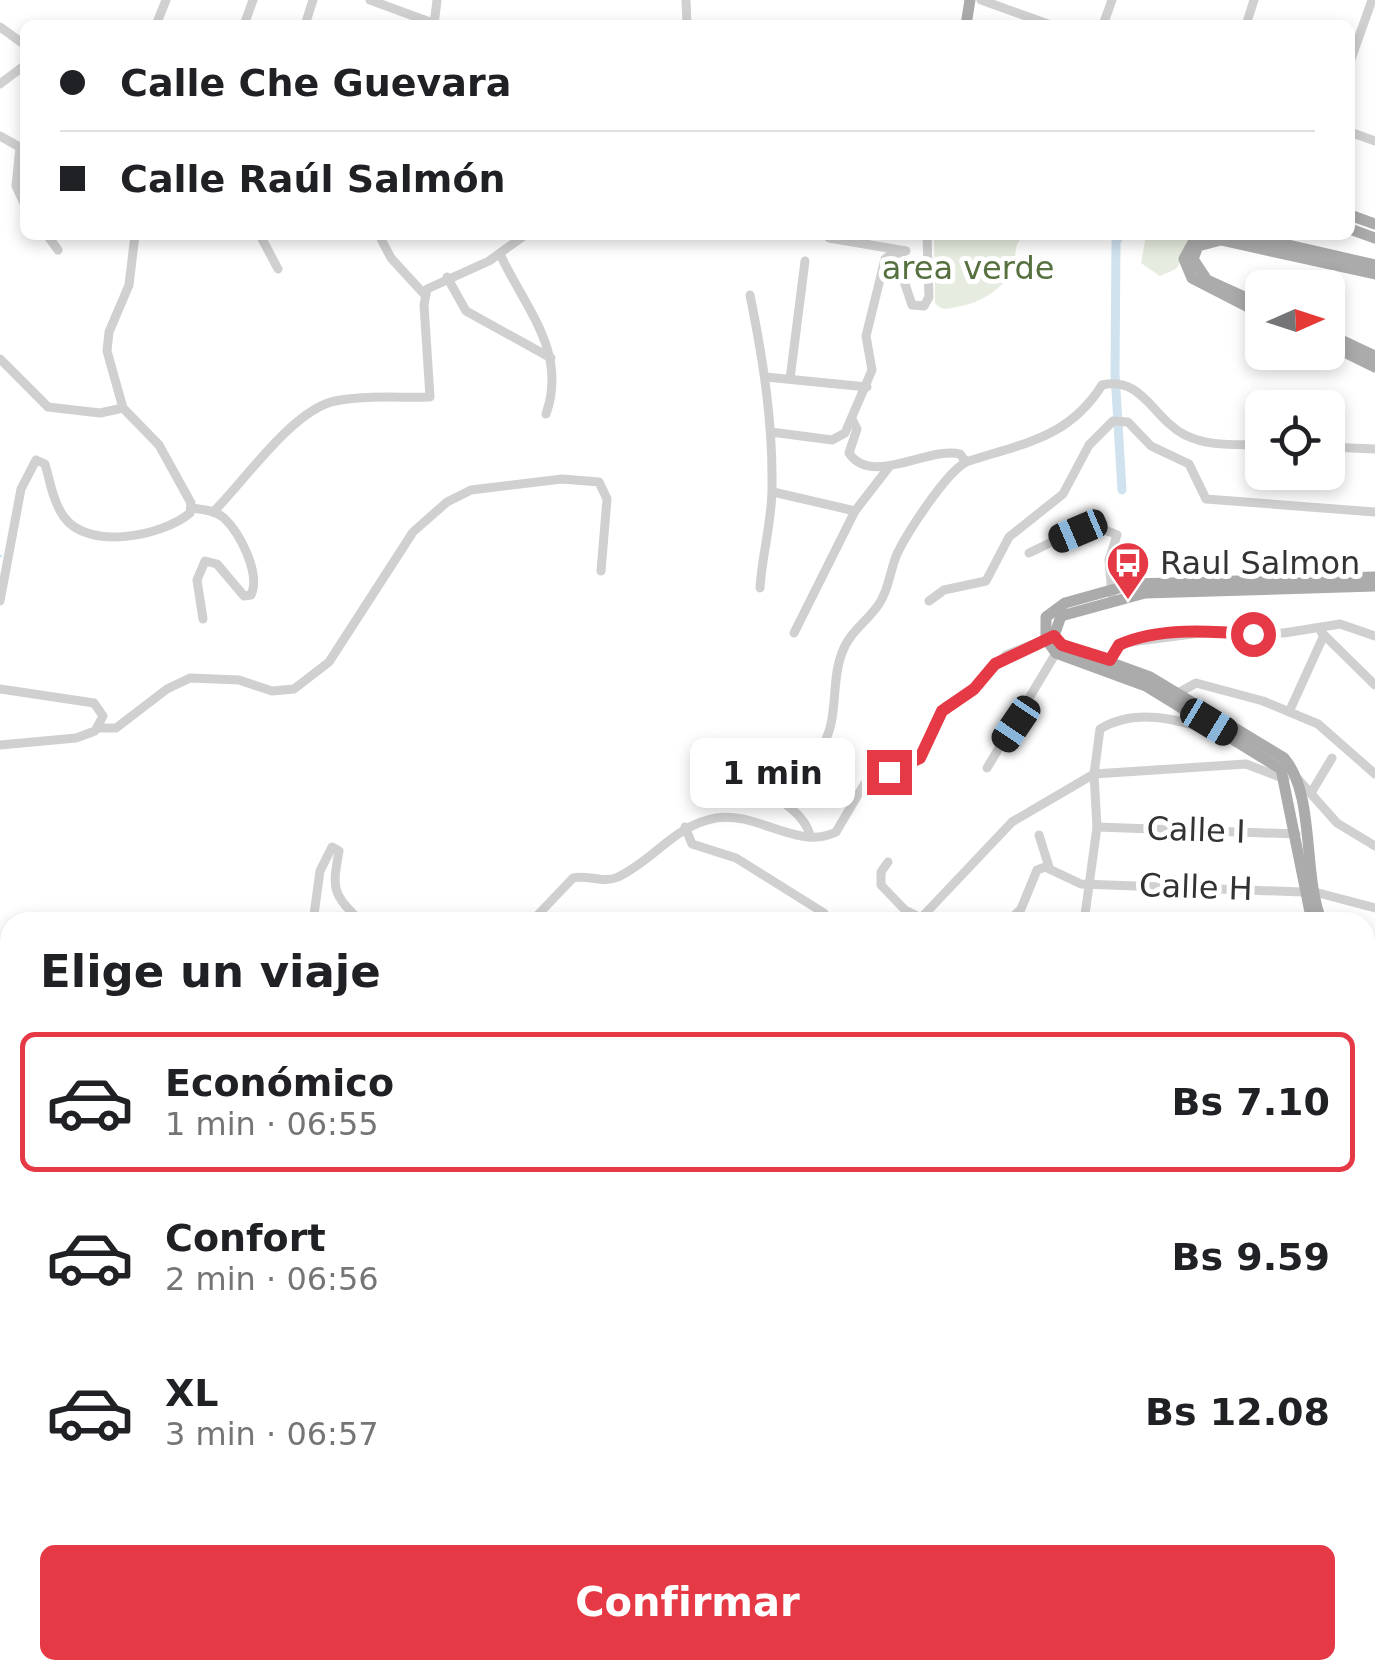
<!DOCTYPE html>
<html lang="es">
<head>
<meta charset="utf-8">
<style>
  body { margin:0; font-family:"DejaVu Sans",sans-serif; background:#f6f6f6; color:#202124; height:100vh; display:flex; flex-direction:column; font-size:38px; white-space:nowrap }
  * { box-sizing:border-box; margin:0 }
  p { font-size:32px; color:#757577 }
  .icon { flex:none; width:55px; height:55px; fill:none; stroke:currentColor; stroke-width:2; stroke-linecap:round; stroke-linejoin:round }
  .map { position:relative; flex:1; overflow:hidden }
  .details { position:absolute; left:0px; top:912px; width:1375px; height:768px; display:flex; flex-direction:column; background:#fff; border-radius:30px 30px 0 0; box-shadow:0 5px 15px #0003 }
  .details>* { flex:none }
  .guide { position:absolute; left:20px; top:20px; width:1335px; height:220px; border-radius:15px; box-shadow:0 5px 15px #0003; display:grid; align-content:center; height:220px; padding:0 40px; background:#fff }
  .needle { width:65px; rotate:87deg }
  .fabs { position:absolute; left:1245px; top:270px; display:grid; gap:20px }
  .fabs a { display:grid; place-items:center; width:100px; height:100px; border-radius:15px; background:#fff; box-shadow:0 5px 15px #0003; font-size:50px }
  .end { position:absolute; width:45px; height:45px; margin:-22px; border:12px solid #e63946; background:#fff; box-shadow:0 0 0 5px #fff }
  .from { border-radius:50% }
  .bubble { position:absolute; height:70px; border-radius:15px; background:#fff; box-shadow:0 5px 15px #0003; font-size:32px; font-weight:800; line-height:70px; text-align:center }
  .car { position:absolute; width:30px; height:60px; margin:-30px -15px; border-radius:12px; box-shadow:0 0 8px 2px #0007; background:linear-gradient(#222 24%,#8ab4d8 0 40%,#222 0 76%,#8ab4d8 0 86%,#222 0) }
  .guide b { display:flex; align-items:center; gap:35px; height:95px; font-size:38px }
  .guide b+b { border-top:2px solid #e0e0e0 }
  .guide i { width:25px; height:25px; background:#202124 }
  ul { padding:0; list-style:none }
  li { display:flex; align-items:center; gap:30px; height:140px; margin:0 20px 15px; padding:0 20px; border:5px solid transparent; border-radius:15px }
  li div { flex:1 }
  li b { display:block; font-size:38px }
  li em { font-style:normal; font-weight:800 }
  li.current { border-color:#e63946 }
  li>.icon { width:90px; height:90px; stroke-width:1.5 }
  h2 { padding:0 40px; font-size:45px; line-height:120px }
  .cta { display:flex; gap:20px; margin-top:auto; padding:20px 40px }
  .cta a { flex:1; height:115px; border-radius:15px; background:#e63946; color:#fff; font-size:40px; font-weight:800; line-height:115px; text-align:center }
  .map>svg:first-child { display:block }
  .green { fill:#e6ecdf }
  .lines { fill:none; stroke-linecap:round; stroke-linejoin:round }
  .stream { stroke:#cfe2ee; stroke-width:2.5 }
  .canal { stroke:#cfe2ee; stroke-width:9 }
  .minor { stroke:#d0d0d0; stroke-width:9 }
  .major { stroke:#ababab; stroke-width:11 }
  .route { stroke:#e63946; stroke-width:12 }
  .labels { text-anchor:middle; stroke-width:10; stroke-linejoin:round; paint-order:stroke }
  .park-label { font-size:32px; fill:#56703f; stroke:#fff }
  .poi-label { font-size:32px; fill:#333; stroke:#fff; text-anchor:start }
  .street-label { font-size:32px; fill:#333; stroke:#fff }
</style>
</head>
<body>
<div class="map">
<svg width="1375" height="1679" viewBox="0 0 1375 1679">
  <rect width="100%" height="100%" fill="#fff"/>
  <g class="green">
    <path d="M934 235H1025C1010 247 1019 255 1012 270 1001 292 977 304 956 307 946 309 942 311 935 303Z"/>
    <path d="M1146 235H1197L1176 269 1160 276 1141 263Z"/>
  </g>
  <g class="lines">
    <g class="stream">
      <path d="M0 556H1"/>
      <path d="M0 1074 10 1071"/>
      <path d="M1087 1679 1089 1670"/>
    </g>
    <path class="canal" d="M1120 235 1116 242 1115 374 1122 490"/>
    <g class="minor">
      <path d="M370 0 438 25"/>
      <path d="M686 0 687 25"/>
      <path d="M981 0 1051 25"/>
      <path d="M156 25 166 0"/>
      <path d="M244 25 253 0"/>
      <path d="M305 25 313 0"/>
      <path d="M434 25 437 0"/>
      <path d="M1103 25 1112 0"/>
      <path d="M1246 25 1254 0"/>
      <path d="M0 27 25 45"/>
      <path d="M1350 62 1372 0"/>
      <path d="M0 84 25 65"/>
      <path d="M1350 132 1375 141"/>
      <path d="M0 136 23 149"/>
      <path d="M20 147 16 186 25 205"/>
      <path d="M47 235 58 250"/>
      <path d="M260 235 278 269"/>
      <path d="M379 235 391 258 424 294"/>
      <path d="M829 238 906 251 889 256"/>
      <path d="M500 254C525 308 568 352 546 414"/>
      <path d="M447 277 466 311 551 358"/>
      <path d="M750 295C763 359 773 422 772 488 772 521 762 555 760 588"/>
      <path d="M0 359 48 407 100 413 123 408"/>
      <path d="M766 377 867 387"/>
      <path d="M790 379 805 261"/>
      <path d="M853 421 857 429 849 453C871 487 929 446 960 454L966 462C1023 443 1068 439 1102 385 1143 376 1153 419 1185 435 1209 447 1236 444 1262 445"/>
      <path d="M771 432 832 440 845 433 872 370 866 336 885 259 889 256 899 266 912 305 924 306 929 297 927 235"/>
      <path d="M1328 447 1375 449"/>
      <path d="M773 492 855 511"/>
      <path d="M192 508C203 510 215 510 224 518 240 533 261 574 251 595L244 596 217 564 205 561 197 580 203 619"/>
      <path d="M213 512C244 482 292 410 335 401 365 395 399 398 430 397L424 305 427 289 489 261 525 235"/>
      <path d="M1029 553C1055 541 1089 519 1117 535L1109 560 1112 595"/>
      <path d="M0 601 21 489 36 460 45 464C50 481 53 502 64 517 88 551 163 536 190 513L191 503 159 445 123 408 107 351 109 332 129 285 135 235"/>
      <path d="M929 601 944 590 986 581 1009 537 1063 494 1089 445 1113 421 1128 422 1151 446 1189 464 1206 499 1375 512"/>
      <path d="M1321 632 1375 685"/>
      <path d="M794 633 855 511 889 467"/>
      <path d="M1110 660 1123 643 1215 631 1284 633 1340 624 1375 636"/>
      <path d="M0 689 94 703 103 716 95 731 76 738 0 745"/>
      <path d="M1178 693 1196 683 1263 701 1318 724 1375 774"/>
      <path d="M1289 712 1324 635"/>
      <path d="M99 728H116L167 689 190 678 239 680 272 691 294 689 329 662 413 532 447 502 471 490 562 479 599 482 607 499 601 571"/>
      <path d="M987 768 1056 653"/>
      <path d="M1297 778 1337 823 1375 846"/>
      <path d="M1311 793 1332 758"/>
      <path d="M685 827 692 844 736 858 824 913 825 922"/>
      <path d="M1097 827 1296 834"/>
      <path d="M1039 835 1049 867"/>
      <path d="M810 837C807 814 770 791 749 785 738 782 727 784 716 784L713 774C743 744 801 776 820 749 840 723 830 682 842 653 849 632 867 622 879 604 889 590 890 570 897 554 908 531 946 473 966 462"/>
      <path d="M888 862 881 872V885L905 910 921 918 1012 822 1094 774 1246 764 1285 779"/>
      <path d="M1311 891 1375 908"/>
      <path d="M826 920 847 922"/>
      <path d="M313 922 320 871 332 847 339 851C332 890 332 893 361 922"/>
      <path d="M531 922 573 878C588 874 602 884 618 877 654 860 675 825 716 818 757 811 798 851 836 832L865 783 920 758 946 706 974 689 1006 655 1046 639"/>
      <path d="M1008 922 1021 909 1037 870 1045 867 1081 884 1302 892"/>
      <path d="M1084 922 1097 827 1094 774 1100 729C1132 709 1172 717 1205 729L1209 722"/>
      <path d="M0 1223 10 1222"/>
      <path d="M1365 1243 1375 1239"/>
      <path d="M0 1299 10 1298"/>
      <path d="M1365 1374 1375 1372"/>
      <path d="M0 1431 10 1420"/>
      <path d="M1365 1483H1375"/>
      <path d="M1365 1525 1375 1544"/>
      <path d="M227 1670 236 1679"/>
      <path d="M905 1670 931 1679"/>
      <path d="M999 1670 1000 1679"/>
      <path d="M1069 1670V1679"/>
      <path d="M1183 1670 1184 1679"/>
      <path d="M1273 1670 1275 1679"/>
      <path d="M546 1679V1670"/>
      <path d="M793 1679 798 1670"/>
      <path d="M840 1679 846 1670"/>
      <path d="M931 1679 948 1678 954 1670"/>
    </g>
    <g class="major">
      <path d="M966 25 970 0"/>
      <path d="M1350 215 1375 224"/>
      <path d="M1350 229 1375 238"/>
      <path d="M1197 235 1184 259 1192 278 1262 314"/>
      <path d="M1244 235 1375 265"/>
      <path d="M1262 305 1207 280 1193 259 1198 246 1221 240 1375 274"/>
      <path d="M1328 334 1375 356"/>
      <path d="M1328 344 1375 367"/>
      <path d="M1054 636 1062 645 1150 677 1284 758C1316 795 1302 876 1322 922"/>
      <path d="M1054 636 1061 616 1145 593 1375 586"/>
      <path d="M1312 922 1281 769 1146 686 1056 653 1046 639V617L1065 603 1133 584 1375 577"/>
      <path d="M1365 982 1375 993"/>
      <path d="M1365 995 1375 1006"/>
      <path d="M1365 1077 1375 1072"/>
      <path d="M1365 1086 1375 1082"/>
      <path d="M1365 1248 1375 1254"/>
      <path d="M1365 1257 1372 1275"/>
      <path d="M1375 1272 1370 1282 1375 1294"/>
      <path d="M1365 1412 1375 1414"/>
      <path d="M1365 1422 1375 1424"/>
      <path d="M1365 1497 1375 1493"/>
      <path d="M1365 1507 1375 1503"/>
      <path d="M1365 1630 1375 1634"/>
      <path d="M1365 1640 1375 1646"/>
    </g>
  </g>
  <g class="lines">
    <path class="route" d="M889 772 920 758 942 711 974 689 995 664 1054 636 1062 645 1110 660 1119 645C1157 627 1212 631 1253 634"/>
  </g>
  <defs>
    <g id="bus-pin" transform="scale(2.25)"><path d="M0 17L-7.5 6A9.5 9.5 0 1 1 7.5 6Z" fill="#e63946" stroke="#fff"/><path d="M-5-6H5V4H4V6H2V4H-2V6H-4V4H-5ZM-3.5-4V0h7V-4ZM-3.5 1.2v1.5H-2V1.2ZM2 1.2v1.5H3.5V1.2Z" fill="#fff"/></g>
  </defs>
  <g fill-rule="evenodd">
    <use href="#bus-pin" x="1128" y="563"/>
  </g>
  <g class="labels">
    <g class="park-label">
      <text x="968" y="279">area verde</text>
    </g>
    <g class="poi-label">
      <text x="1160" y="574">Raul Salmon</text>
    </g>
    <g class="street-label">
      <text transform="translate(1196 830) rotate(2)" y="11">Calle I</text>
      <text transform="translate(1196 887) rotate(2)" y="11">Calle H</text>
    </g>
  </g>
</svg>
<div class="fabs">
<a><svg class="needle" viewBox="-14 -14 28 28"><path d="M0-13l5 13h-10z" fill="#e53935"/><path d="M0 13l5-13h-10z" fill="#757577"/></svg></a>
<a><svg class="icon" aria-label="locate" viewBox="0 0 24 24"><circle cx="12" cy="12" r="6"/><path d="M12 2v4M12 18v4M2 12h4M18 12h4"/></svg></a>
</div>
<i class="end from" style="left:1253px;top:634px"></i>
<i class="end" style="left:889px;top:772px"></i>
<div class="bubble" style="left:690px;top:738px;width:165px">1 min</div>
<i class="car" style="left:1078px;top:531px;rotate:247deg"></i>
<i class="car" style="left:1209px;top:722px;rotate:121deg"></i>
<i class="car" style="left:1016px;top:724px;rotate:214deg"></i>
<div class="guide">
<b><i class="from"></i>Calle Che Guevara</b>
<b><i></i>Calle Raúl Salmón</b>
</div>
<section class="details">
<h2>Elige un viaje</h2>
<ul>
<li class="current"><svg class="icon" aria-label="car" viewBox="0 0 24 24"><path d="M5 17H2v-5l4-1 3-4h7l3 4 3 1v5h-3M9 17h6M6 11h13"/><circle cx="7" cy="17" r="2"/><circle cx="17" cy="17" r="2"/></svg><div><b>Económico</b><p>1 min · 06:55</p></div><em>Bs 7.10</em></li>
<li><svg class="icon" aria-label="car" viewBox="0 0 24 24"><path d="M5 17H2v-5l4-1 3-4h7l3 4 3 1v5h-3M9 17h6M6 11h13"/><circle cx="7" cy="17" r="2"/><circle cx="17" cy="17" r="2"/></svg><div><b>Confort</b><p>2 min · 06:56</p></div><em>Bs 9.59</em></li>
<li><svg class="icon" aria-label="car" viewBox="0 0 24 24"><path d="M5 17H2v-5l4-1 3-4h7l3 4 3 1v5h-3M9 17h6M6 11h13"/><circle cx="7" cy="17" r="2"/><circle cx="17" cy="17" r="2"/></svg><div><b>XL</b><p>3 min · 06:57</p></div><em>Bs 12.08</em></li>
</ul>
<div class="cta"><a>Confirmar</a></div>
</section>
</div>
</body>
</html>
